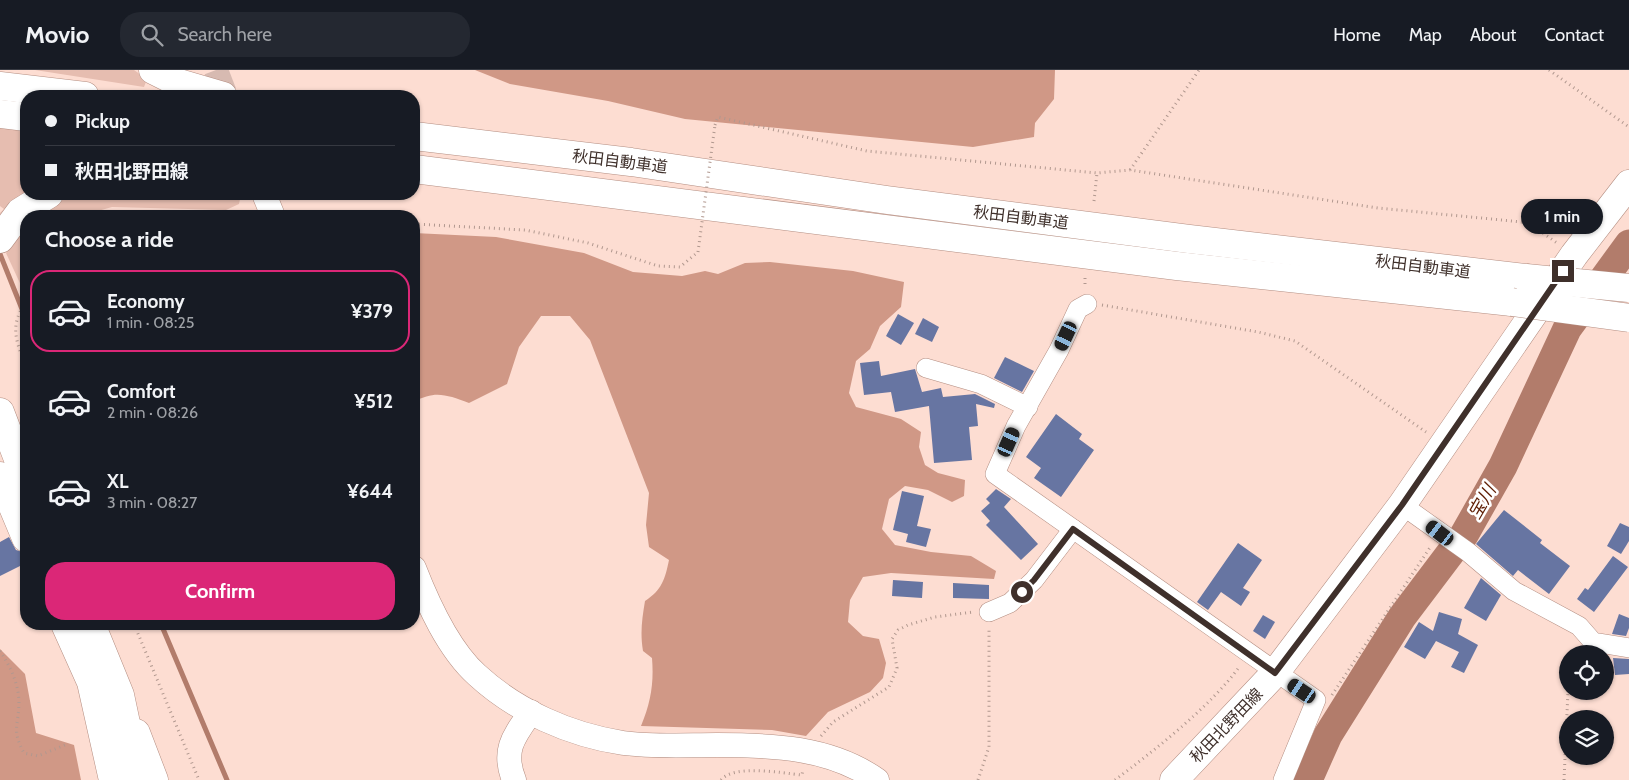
<!DOCTYPE html>
<html lang="en">
<head>
<meta charset="utf-8">
<style>
  body { margin:0; font-family:Cabin,"Noto Sans JP",sans-serif; background:#242831; color:#f1f3f6; height:100vh; display:flex; flex-direction:column; font-size:19px; white-space:nowrap }
  * { box-sizing:border-box; margin:0 }
  p { font-size:16px; color:#9ea1a6 }
  .icon { flex:none; width:28px; height:28px; fill:none; stroke:currentColor; stroke-width:2; stroke-linecap:round; stroke-linejoin:round }
  .map { position:relative; flex:1; overflow:hidden }
  .sheet { position:absolute; left:20px; top:140px; width:400px; height:420px; display:flex; flex-direction:column; background:#171b24; border-radius:20px; box-shadow:0 1px 4px #0004 }
  .sheet>* { flex:none }
  .guide { position:absolute; left:20px; top:20px; width:400px; height:110px; border-radius:20px; box-shadow:0 1px 4px #0004; display:grid; align-content:center; height:110px; padding:0 25px; background:#171b24 }
  .buttons { position:absolute; left:1559px; top:575px; display:grid; gap:10px }
  .buttons a { display:grid; place-items:center; width:55px; height:55px; border-radius:50%; background:#171b24; box-shadow:0 1px 4px #0004; font-size:25px }
  .end { position:absolute; width:22px; height:22px; margin:-11px; border:6px solid #3f302b; background:#fff; box-shadow:0 0 0 2px #fff }
  .from { border-radius:50% }
  .bubble { position:absolute; height:35px; border-radius:18px; background:#171b24; box-shadow:0 1px 4px #0004; font-size:16px; font-weight:700; line-height:35px; text-align:center }
  .car { position:absolute; width:15px; height:30px; margin:-15px -8px; border-radius:6px; box-shadow:0 0 4px 1px #0007; background:linear-gradient(#222 24%,#8ab4d8 0 40%,#222 0 76%,#8ab4d8 0 86%,#222 0) }
  .guide b { display:flex; align-items:center; gap:18px; height:48px; font-size:19px }
  .guide b+b { border-top:1px solid #363941 }
  .guide i { width:12px; height:12px; background:#f1f3f6 }
  ul { padding:0; list-style:none }
  li { display:flex; align-items:center; gap:15px; height:82px; margin:0 10px 8px; padding:0 15px; border:2px solid transparent; border-radius:20px }
  li div { flex:1 }
  li b { display:block; font-size:19px }
  li em { font-style:normal; font-weight:700 }
  li.current { border-color:#db2777 }
  li>.icon { width:45px; height:45px; stroke-width:1.5 }
  h2 { padding:0 25px; font-size:22px; line-height:60px }
  .primary-button { display:flex; gap:10px; margin-top:auto; padding:10px 25px }
  .primary-button a { flex:1; height:58px; border-radius:20px; background:#db2777; color:#fff; font-size:20px; font-weight:700; line-height:58px; text-align:center }
  header { display:flex; align-items:center; gap:30px; box-sizing:border-box; height:70px; padding:0 25px; background:#171b24; border-bottom:1px solid #363941 }
  header strong { font-size:24px }
  nav { display:flex; gap:28px; margin-inline-start:auto; font-size:18px }
  .search { width:350px; height:45px; background:#242831; display:flex; align-items:center; gap:12px; box-sizing:border-box; padding:0 18px; border-radius:20px; color:#9ea1a6; font-size:19px }
  .map>svg:first-child { display:block }
  .green { fill:#e6bdb0 }
  .forest { fill:#d09886 }
  .lines { fill:none; stroke-linecap:round; stroke-linejoin:round }
  .stream { stroke:#b27c6b; stroke-width:5 }
  .river { stroke:#b27c6b; stroke-width:29 }
  .building { fill:#6775a2 }
  .tertiary-tunnel { stroke:#d7bab1; stroke-width:24; stroke-dasharray:24 12; stroke-linecap:butt }
  .minor-casing { stroke:#b48e82; stroke-width:20 }
  .tertiary-casing { stroke:#b48e82; stroke-width:25 }
  .primary-casing { stroke:#b48e82; stroke-width:29 }
  .motorway-casing { stroke:#b48e82; stroke-width:29 }
  .path { stroke:#b1988f; stroke-width:3; stroke-dasharray:1 4; stroke-linecap:butt }
  .minor { stroke:#fff; stroke-width:19 }
  .tertiary { stroke:#fff; stroke-width:24 }
  .primary { stroke:#fff; stroke-width:28 }
  .motorway { stroke:#fff; stroke-width:28 }
  .motorway-bridge-casing { stroke:#b48e82; stroke-width:29; stroke-linecap:butt }
  .path-bridge { stroke:#b1988f; stroke-width:3; stroke-dasharray:1 4; stroke-linecap:butt }
  .motorway-bridge { stroke:#fff; stroke-width:28 }
  .route { stroke:#3f302b; stroke-width:6 }
  .labels { text-anchor:middle; stroke-width:5; stroke-linejoin:round; paint-order:stroke }
  .street-label { font-size:16px; fill:#3f302b; stroke:#fff }
  .water-label { font-size:18px; font-style:italic; fill:#5e1c02; stroke:#fff }
</style>
</head>
<body>
<header>
<strong>Movio</strong>
<div class="search"><svg class="icon" aria-label="search" viewBox="0 0 24 24"><circle cx="10" cy="10" r="6"/><path d="M15 15l6 6"/></svg>Search here</div>
<nav><a>Home</a><a>Map</a><a>About</a><a>Contact</a></nav>
</header>
<div class="map">
<svg width="1629" height="710" viewBox="0 0 1629 710">
  <rect width="100%" height="100%" fill="#fdddd2"/>
  <g class="green">
    <path d="M35 0H134L147 9 144 17Z"/>
    <path d="M0 55 26 58V124L0 157V143L4 139 0 136Z"/>
    <path d="M69 124H241L239 134 226 140 112 137 80 146H36Z"/>
    <path d="M26 156V223L25 224 6 183Z"/>
  </g>
  <g class="forest">
    <path d="M475 0H1055L1054 29 1035 53 1034 67 973 77 685 49 608 31 510 14Z"/>
    <path d="M414 163 496 167 584 183 633 202 682 206 705 201 718 204 745 193 770 192 853 201 904 212 901 237 880 256 870 279 856 291 849 323 856 337 901 349 921 362 919 377 925 395 938 403 965 410 964 426 952 432 928 420 905 416 889 429 882 459 895 475 931 482 971 486 996 501 994 509 891 503 863 507 850 530 848 552 863 566 879 569 886 593 883 608 870 622 828 642 806 666 772 660 641 656C651 632 654 613 652 588L643 581C640 563 642 549 645 531 662 520 665 509 669 490L649 477 646 455 649 423 590 270 570 246H541L519 277 507 314 469 333C447 325 435 320 414 332Z"/>
    <path d="M0 579 25 604 36 663 74 675 81 710H0Z"/>
  </g>
  <g class="lines">
    <g class="stream">
      <path d="M0 184 26 249"/>
      <path d="M161 554 227 710"/>
    </g>
    <path class="river" d="M1308 710 1328 665 1402 547 1464 465 1503 396 1567 259 1629 174"/>
  </g>
  <g class="building">
    <path d="M898 244 914 253 901 275 886 266Z"/>
    <path d="M923 248 939 257 932 272 915 264Z"/>
    <path d="M1005 287 1034 301 1022 322 994 308Z"/>
    <path d="M879 291 881 306 915 299 922 322 941 318 943 327 975 324 995 334 994 338 976 334 978 356 969 357 972 390 934 393 929 336 895 342 891 322 864 325 860 293Z"/>
    <path d="M1056 344 1082 364 1079 369 1094 380 1061 427 1034 408 1041 398 1026 387Z"/>
    <path d="M996 419 1011 429 1004 437 1038 474 1021 490 986 455 990 451 981 441 990 433 986 429Z"/>
    <path d="M902 421 924 426 917 456 931 459 926 477 906 472 908 464 893 460Z"/>
    <path d="M1504 440 1542 470 1540 473 1570 496 1549 524 1518 500 1513 506 1476 474Z"/>
    <path d="M1620 453 1629 457V471L1621 484 1607 476Z"/>
    <path d="M9 467 16 480 26 483V493L0 506V472Z"/>
    <path d="M1238 473 1262 490 1243 518 1250 522 1241 536 1221 522 1208 540 1197 532Z"/>
    <path d="M1613 486 1628 497 1594 542 1577 529 1585 518 1588 520Z"/>
    <path d="M1481 508 1501 525 1486 551 1464 538Z"/>
    <path d="M893 510 923 512 922 528 892 526Z"/>
    <path d="M953 513 989 515V529L953 528Z"/>
    <path d="M1439 542 1462 549 1458 564 1478 575 1464 603 1451 597 1459 582 1436 571 1425 589 1404 577 1419 552 1433 561Z"/>
    <path d="M1619 544 1629 548V558L1626 566 1612 564Z"/>
    <path d="M1263 545 1275 552 1265 569 1253 561Z"/>
    <path d="M1613 588 1629 589V604L1615 605Z"/>
  </g>
  <g class="lines">
    <path class="tertiary-tunnel" d="M216 0 226 26"/>
    <g class="minor-casing">
      <g id="minor">
        <path d="M1087 234 1078 239 1059 280 1016 356 995 404 1316 630 1283 710"/>
        <path d="M926 298 981 314 1028 337"/>
        <path d="M1402 435 1468 482 1514 521 1579 556 1593 572 1629 578"/>
        <path d="M989 542 1010 533 1034 510 1073 459"/>
      </g>
    </g>
    <g class="tertiary-casing">
      <g id="tertiary">
        <path d="M264 124 273 146"/>
        <path d="M414 498C428 534 448 579 477 605 516 641 570 665 623 673 654 677 686 675 717 675 772 675 830 677 877 710"/>
        <path d="M514 710C502 680 514 666 531 642"/>
      </g>
    </g>
    <g class="primary-casing">
      <g id="primary">
        <path d="M136 663 154 710"/>
        <path d="M1174 710 1275 603 1402 435 1574 185 1629 114"/>
      </g>
    </g>
    <g class="motorway-casing">
      <g id="motorway">
        <path d="M153 0 179 13 223 26"/>
        <path d="M0 16 85 26"/>
        <path d="M0 44 26 47"/>
        <path d="M414 66 631 92 887 130 1189 169 1526 208"/>
        <path d="M414 99 1177 196 1512 232"/>
        <path d="M0 169 20 142 49 124"/>
        <path d="M0 342 26 410"/>
        <path d="M0 406 26 468"/>
        <path d="M65 554 91 612 113 710"/>
        <path d="M91 554 120 625 138 710"/>
      </g>
    </g>
    <g class="path">
      <path d="M1549 0 1629 57"/>
      <path d="M715 55 718 47 867 81 1097 103 1130 100 1378 138 1522 152 1533 156 1557 173"/>
      <path d="M1130 100 1199 0"/>
      <path d="M1094 131 1097 103"/>
      <path d="M102 146 115 142 249 146"/>
      <path d="M414 154 525 160 588 173 658 196 680 197 698 182"/>
      <path d="M1085 208V218"/>
      <path d="M26 233C9 254 16 273 26 295"/>
      <path d="M1102 235 1258 262 1295 271 1426 362"/>
      <path d="M134 554 199 710"/>
      <path d="M0 581C10 596 18 612 19 631 19 655 11 660 24 683L38 686 65 675"/>
      <path d="M1332 625 1431 476"/>
      <path d="M821 666 833 652 889 617 897 598 892 569 898 560 908 555 935 547 973 542"/>
      <path d="M721 710C734 694 782 703 802 705L803 699"/>
      <path d="M978 710 989 677V558"/>
      <path d="M1115 710C1155 680 1211 636 1240 596"/>
      <path d="M1564 710 1568 621"/>
    </g>
    <use href="#minor" class="minor"/>
    <use href="#tertiary" class="tertiary"/>
    <use href="#primary" class="primary"/>
    <use href="#motorway" class="motorway"/>
    <g class="motorway-bridge-casing">
      <g id="motorway-bridge">
        <path d="M1526 208 1629 218"/>
        <path d="M1512 232 1629 248"/>
      </g>
    </g>
    <path class="path-bridge" d="M698 182 715 55"/>
    <use href="#motorway-bridge" class="motorway-bridge"/>
  </g>
  <g class="lines">
    <path class="route" d="M1022 522 1034 510 1073 459 1275 603 1402 435 1563 201"/>
  </g>
  <g class="labels">
    <g class="street-label">
      <text transform="translate(620 91) rotate(7)" y="6">秋田自動車道</text>
      <text transform="translate(1021 147) rotate(7)" y="6">秋田自動車道</text>
      <text transform="translate(1423 196) rotate(7)" y="6">秋田自動車道</text>
      <text transform="translate(1226 655) rotate(-46)" y="6">秋田北野田線</text>
    </g>
    <g class="water-label">
      <text transform="translate(1482 432) rotate(-60)" y="6">宝川</text>
    </g>
  </g>
</svg>
<div class="buttons">
<a><svg class="icon" aria-label="locate" viewBox="0 0 24 24"><circle cx="12" cy="12" r="6"/><path d="M12 2v4M12 18v4M2 12h4M18 12h4"/></svg></a>
<a><svg class="icon" aria-label="layers" viewBox="0 0 24 24"><path d="M12 4l9 5-9 5-9-5zM3 14l9 5 9-5"/></svg></a>
</div>
<i class="end from" style="left:1022px;top:522px"></i>
<i class="end" style="left:1563px;top:201px"></i>
<div class="bubble" style="left:1521px;top:129px;width:82px">1 min</div>
<i class="car" style="left:1066px;top:266px;rotate:205deg"></i>
<i class="car" style="left:1009px;top:372px;rotate:24deg"></i>
<i class="car" style="left:1440px;top:463px;rotate:307deg"></i>
<i class="car" style="left:1302px;top:621px;rotate:304deg"></i>
<div class="guide">
<b><i class="from"></i>Pickup</b>
<b><i></i>秋田北野田線</b>
</div>
<section class="sheet">
<h2>Choose a ride</h2>
<ul>
<li class="current"><svg class="icon" aria-label="car" viewBox="0 0 24 24"><path d="M5 17H2v-5l4-1 3-4h7l3 4 3 1v5h-3M9 17h6M6 11h13"/><circle cx="7" cy="17" r="2"/><circle cx="17" cy="17" r="2"/></svg><div><b>Economy</b><p>1 min · 08:25</p></div><em>¥379</em></li>
<li><svg class="icon" aria-label="car" viewBox="0 0 24 24"><path d="M5 17H2v-5l4-1 3-4h7l3 4 3 1v5h-3M9 17h6M6 11h13"/><circle cx="7" cy="17" r="2"/><circle cx="17" cy="17" r="2"/></svg><div><b>Comfort</b><p>2 min · 08:26</p></div><em>¥512</em></li>
<li><svg class="icon" aria-label="car" viewBox="0 0 24 24"><path d="M5 17H2v-5l4-1 3-4h7l3 4 3 1v5h-3M9 17h6M6 11h13"/><circle cx="7" cy="17" r="2"/><circle cx="17" cy="17" r="2"/></svg><div><b>XL</b><p>3 min · 08:27</p></div><em>¥644</em></li>
</ul>
<div class="primary-button"><a>Confirm</a></div>
</section>
</div>
</body>
</html>
